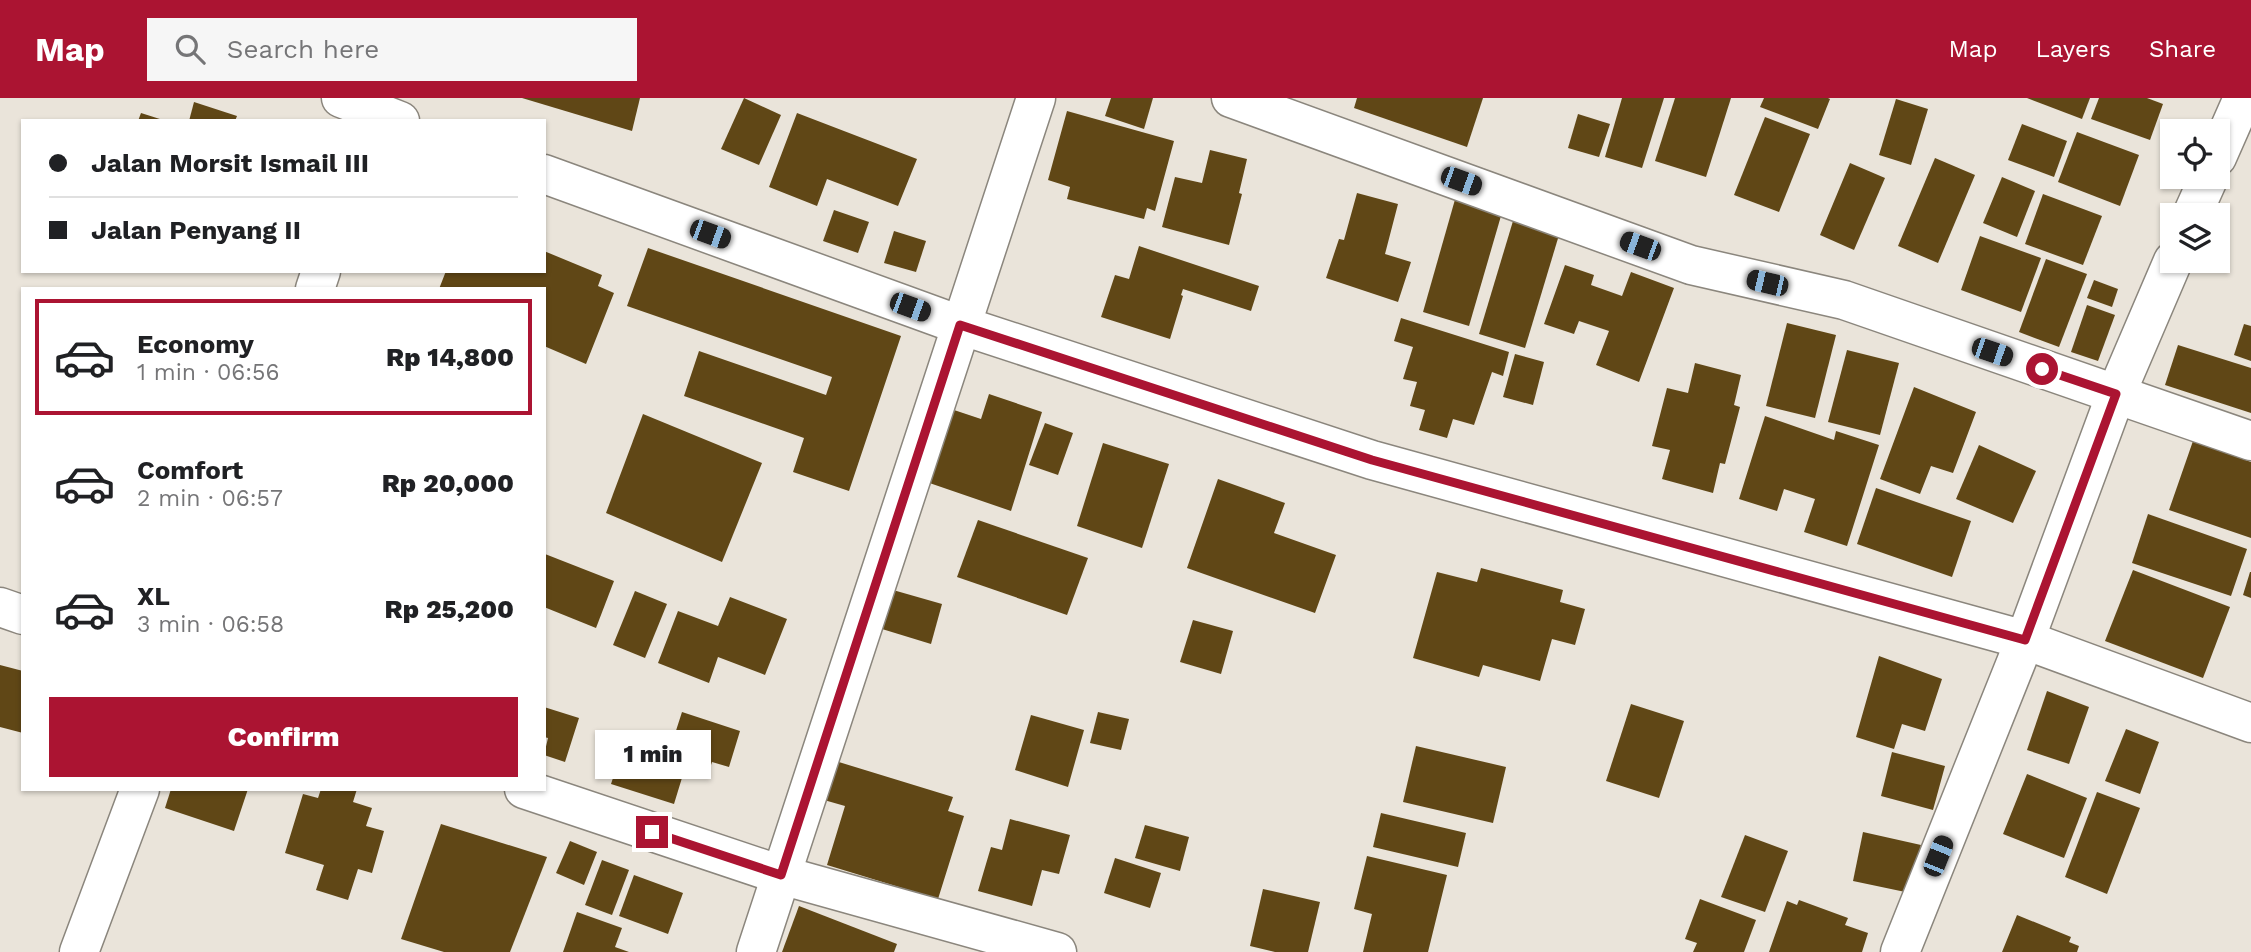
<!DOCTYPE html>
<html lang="en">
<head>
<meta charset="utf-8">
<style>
  body { margin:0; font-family:"Work Sans",sans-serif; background:#f6f6f6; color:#202124; height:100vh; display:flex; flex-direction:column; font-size:26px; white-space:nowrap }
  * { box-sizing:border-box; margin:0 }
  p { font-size:23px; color:#757577 }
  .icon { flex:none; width:38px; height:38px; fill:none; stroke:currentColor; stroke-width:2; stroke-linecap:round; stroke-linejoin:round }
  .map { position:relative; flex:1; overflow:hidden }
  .side { position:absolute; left:21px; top:189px; width:525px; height:504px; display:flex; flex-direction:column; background:#fff; border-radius:0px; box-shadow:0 2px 5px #0004 }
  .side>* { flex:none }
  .top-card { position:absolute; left:21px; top:21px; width:525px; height:154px; border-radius:0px; box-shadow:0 2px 5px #0004; display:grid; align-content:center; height:154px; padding:0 28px; background:#fff }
  .controls { position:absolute; left:2160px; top:21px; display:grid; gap:14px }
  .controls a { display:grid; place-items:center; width:70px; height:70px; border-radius:0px; background:#fff; box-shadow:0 2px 5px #0004; font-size:35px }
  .end { position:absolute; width:32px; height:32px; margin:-16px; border:9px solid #ab1432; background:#fff; box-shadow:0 0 0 4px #fff }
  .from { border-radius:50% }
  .bubble { position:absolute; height:49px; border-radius:0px; background:#fff; box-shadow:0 2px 5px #0004; font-size:23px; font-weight:800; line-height:49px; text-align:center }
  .car { position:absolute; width:21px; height:42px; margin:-21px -10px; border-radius:9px; box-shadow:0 0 5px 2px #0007; background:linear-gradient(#222 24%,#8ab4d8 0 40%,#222 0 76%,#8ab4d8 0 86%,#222 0) }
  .top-card b { display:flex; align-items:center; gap:24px; height:66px; font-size:26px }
  .top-card b+b { border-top:2px solid #e0e0e0 }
  .top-card i { width:18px; height:18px; background:#202124 }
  ul { padding:12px 0 0; list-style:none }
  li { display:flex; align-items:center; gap:21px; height:116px; margin:0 14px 10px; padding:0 14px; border:4px solid transparent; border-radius:0px }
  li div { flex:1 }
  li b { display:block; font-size:26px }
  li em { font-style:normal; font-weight:800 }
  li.selected { border-color:#ab1432 }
  li>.icon { width:63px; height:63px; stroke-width:1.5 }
  .action { display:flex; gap:14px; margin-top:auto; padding:14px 28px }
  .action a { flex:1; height:80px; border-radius:0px; background:#ab1432; color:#fff; font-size:28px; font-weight:800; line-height:80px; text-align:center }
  header { display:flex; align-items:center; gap:42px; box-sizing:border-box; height:98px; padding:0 35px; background:#ab1432; color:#fff }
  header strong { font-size:33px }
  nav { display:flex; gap:38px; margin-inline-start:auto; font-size:24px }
  .search { width:490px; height:63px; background:#f6f6f6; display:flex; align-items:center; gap:18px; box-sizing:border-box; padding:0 24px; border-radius:0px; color:#757577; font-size:26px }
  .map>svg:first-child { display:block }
  .building { fill:#604716 }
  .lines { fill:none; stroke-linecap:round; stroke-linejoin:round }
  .minor-casing { stroke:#8b867d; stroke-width:41 }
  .minor { stroke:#fff; stroke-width:38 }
  .route { stroke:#ab1432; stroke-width:9 }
</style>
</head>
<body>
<header>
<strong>Map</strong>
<div class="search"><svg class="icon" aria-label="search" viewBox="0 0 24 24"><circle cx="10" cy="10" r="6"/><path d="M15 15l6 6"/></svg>Search here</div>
<nav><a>Map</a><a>Layers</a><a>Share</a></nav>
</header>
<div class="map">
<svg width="2251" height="854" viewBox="0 0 2251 854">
  <rect width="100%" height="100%" fill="#eae4da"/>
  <g class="building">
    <path d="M522 0H640L632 33Z"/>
    <path d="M744 0 781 17 759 67 721 51Z"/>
    <path d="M1111 0H1153L1144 31 1105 18Z"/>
    <path d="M1357 0H1483L1467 49 1354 10Z"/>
    <path d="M1622 0H1664L1642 70 1605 59Z"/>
    <path d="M1675 0H1731L1706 79 1655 63Z"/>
    <path d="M1764 0H1828L1830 1 1818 31 1760 9Z"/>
    <path d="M2027 0H2090L2082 21Z"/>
    <path d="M2099 0H2147L2163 6 2150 42 2091 21Z"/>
    <path d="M1896 1 1928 11 1911 67 1879 57Z"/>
    <path d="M194 4 237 18 235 23H189Z"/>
    <path d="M1067 13 1174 43 1155 113 1147 110 1144 121 1067 101 1070 89 1048 82Z"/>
    <path d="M141 15 163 22V23H138Z"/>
    <path d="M797 15 917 61 898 108 827 81 817 108 769 89Z"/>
    <path d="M1578 16 1610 26 1599 59 1568 50Z"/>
    <path d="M1765 19 1810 36 1779 114 1734 97Z"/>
    <path d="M2022 26 2067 43 2054 79 2008 62Z"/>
    <path d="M2077 34 2139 57 2120 108 2058 84Z"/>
    <path d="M1210 52 1247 61 1239 95 1242 96 1229 147 1162 129 1175 79 1202 85Z"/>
    <path d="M1935 60 1975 77 1938 165 1898 148Z"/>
    <path d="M1850 65 1885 80 1854 152 1820 137Z"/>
    <path d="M2002 79 2035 93 2017 139 1983 125Z"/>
    <path d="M1357 95 1398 106 1385 156 1411 164 1398 204 1326 180 1339 141 1344 142Z"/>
    <path d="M2043 96 2102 118 2083 167 2025 146Z"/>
    <path d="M1456 98 1503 111 1469 228 1423 214Z"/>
    <path d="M834 112 869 124 858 155 823 143Z"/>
    <path d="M1513 123 1559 137 1525 250 1479 236Z"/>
    <path d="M894 133 926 143 916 174 884 165Z"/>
    <path d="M1980 138 2041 160 2021 214 1961 192Z"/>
    <path d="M1139 148 1259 188 1251 213 1183 191 1181 197 1183 198 1170 241 1101 219 1115 177 1129 181Z"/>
    <path d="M648 150 901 238 849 393 793 374 804 340 684 298 699 253 826 297 832 279 627 208Z"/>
    <path d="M544 153 602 177 598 188 614 195 586 266 544 248V191H439L446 173H544Z"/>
    <path d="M2046 161 2087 176 2059 249 2019 234Z"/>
    <path d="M1565 167 1594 177 1591 187 1622 198 1631 174 1674 190 1639 284 1596 267 1609 233 1579 223 1574 236 1544 226Z"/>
    <path d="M2094 182 2118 191 2112 209 2087 200Z"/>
    <path d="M2087 207 2115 217 2098 263 2071 254Z"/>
    <path d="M1401 220 1509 254 1503 278 1492 274 1474 327 1453 321 1447 340 1419 332 1425 312 1410 308 1417 284 1403 281 1413 249 1394 243Z"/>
    <path d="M1787 225 1836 237 1815 320 1766 308Z"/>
    <path d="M2244 226 2251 228V263L2234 257Z"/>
    <path d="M2178 247 2251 270V315L2165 287Z"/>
    <path d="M1847 252 1899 265 1880 337 1828 324Z"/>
    <path d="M1515 256 1544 264 1533 307 1503 299Z"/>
    <path d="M1695 265 1741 277 1734 307 1740 309 1725 366 1720 365 1713 395 1662 381 1670 352 1652 348 1667 290 1688 295Z"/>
    <path d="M1914 289 1976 314 1953 375 1931 368 1920 396 1880 381Z"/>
    <path d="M989 296 1042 314 1011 413 912 379 936 306 981 321Z"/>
    <path d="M643 316 762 365 722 464 606 415Z"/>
    <path d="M1765 318 1834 342 1836 333 1879 347 1847 448 1804 434 1815 401 1784 391 1777 413 1739 401Z"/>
    <path d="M1045 325 1073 335 1058 377 1029 367Z"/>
    <path d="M2193 343 2251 364V440L2169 412Z"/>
    <path d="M1103 345 1169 366 1142 450 1077 428Z"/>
    <path d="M1979 347 2036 373 2013 425 1956 401Z"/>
    <path d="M1218 381 1285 405 1274 435 1336 457 1315 515 1187 470Z"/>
    <path d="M1876 390 1971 423 1952 479 1857 446Z"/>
    <path d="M2148 416 2247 451 2231 498 2132 465Z"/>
    <path d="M978 422 1088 460 1067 517 957 479Z"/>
    <path d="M545 456 614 483 596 530 544 509Z"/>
    <path d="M1481 470 1563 492 1560 504 1585 511 1575 547 1552 541 1540 583 1483 567 1479 579 1413 560 1437 474 1477 484Z"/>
    <path d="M2133 472 2230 509 2203 580 2105 543Z"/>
    <path d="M2250 474H2251V500L2243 497Z"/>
    <path d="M893 492 942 506 931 546 882 531Z"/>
    <path d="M635 493 667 506 645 560 613 547Z"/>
    <path d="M730 499 787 521 765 577 718 559 709 585 658 565 678 513 718 528Z"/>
    <path d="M1193 522 1233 533 1221 576 1180 564Z"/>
    <path d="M1879 558 1942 581 1925 633 1902 626 1894 651 1856 639Z"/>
    <path d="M0 567 23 573V635L0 629Z"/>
    <path d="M2047 593 2089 609 2069 666 2027 652Z"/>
    <path d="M1631 606 1684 623 1659 700 1606 683Z"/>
    <path d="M544 609 579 620 565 664 544 657 548 640 544 639Z"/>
    <path d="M682 614 740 633 729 669 712 664 707 679 689 674 691 668 675 663 680 647 672 645Z"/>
    <path d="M1098 614 1129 621 1121 652 1090 645Z"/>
    <path d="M1031 617 1084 632 1068 689 1015 672Z"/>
    <path d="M2126 631 2159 644 2140 696 2105 683Z"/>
    <path d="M642 638 676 649 671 666 685 670 674 706 611 686 619 662 633 666Z"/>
    <path d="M1416 648 1506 669 1493 725 1403 704Z"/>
    <path d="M1892 654 1945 668 1933 712 1881 698Z"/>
    <path d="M829 661 953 699 948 713 964 718 938 801 827 767 845 708 817 700Z"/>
    <path d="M2027 676 2087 700 2064 760 2003 736Z"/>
    <path d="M171 691H248L234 733 165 710Z"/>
    <path d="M321 691H357L353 704 372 710 366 728 384 733 372 775 358 771 348 802 316 792 324 767 285 755 303 696 318 700Z"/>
    <path d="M2097 694 2140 710 2107 796 2065 779Z"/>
    <path d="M1381 715 1466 735 1458 769 1373 749Z"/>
    <path d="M1010 721 1070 737 1059 776 1042 772 1032 808 978 793 991 749 1002 752Z"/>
    <path d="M441 726 547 759 510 854H444L401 841Z"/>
    <path d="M1145 727 1189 739 1180 773 1135 760Z"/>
    <path d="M1863 734 1921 747 1910 795 1853 783Z"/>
    <path d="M1745 737 1788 753 1765 814 1721 799Z"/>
    <path d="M570 743 597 754 584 787 556 775Z"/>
    <path d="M1367 758 1447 777 1428 854H1363L1372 816 1354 811Z"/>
    <path d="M1115 760 1161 775 1150 810 1104 795Z"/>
    <path d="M602 762 629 772 612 817 585 807Z"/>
    <path d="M634 777 683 795 668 836 619 818Z"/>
    <path d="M1263 791 1320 804 1308 854H1275L1250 848Z"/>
    <path d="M1700 801 1756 822 1744 854H1693L1697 845 1685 841Z"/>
    <path d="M1799 802 1848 820 1845 827 1868 835 1862 854H1769L1787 803 1797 807Z"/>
    <path d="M799 808 897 846 894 854H782Z"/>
    <path d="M577 814 622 830 615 849 629 854H563Z"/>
    <path d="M2017 817 2071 839 2069 844 2079 848 2077 854H2002Z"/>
  </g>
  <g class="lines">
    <g class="minor-casing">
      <g id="minor">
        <path d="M341 0 400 23"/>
        <path d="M1231 0 1691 167 1844 202 2251 343"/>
        <path d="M2217 59 2243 0"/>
        <path d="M544 76 960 227 1372 362 2025 542 2251 625"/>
        <path d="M2192 117 2209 79"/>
        <path d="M315 191 321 173"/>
        <path d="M0 509 23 517"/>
        <path d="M524 691 781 777 1057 854"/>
        <path d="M79 854 140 691"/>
        <path d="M756 854 1036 0"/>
        <path d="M1900 854 2025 542 2116 296 2173 163"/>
      </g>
    </g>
    <use href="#minor" class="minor"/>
  </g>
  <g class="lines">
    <path class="route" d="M652 734 781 777 960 227 1372 362 2025 542 2116 296 2042 271"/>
  </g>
</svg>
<div class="controls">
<a><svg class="icon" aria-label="locate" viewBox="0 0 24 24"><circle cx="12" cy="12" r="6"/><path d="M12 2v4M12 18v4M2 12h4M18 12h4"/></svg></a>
<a><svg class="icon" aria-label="layers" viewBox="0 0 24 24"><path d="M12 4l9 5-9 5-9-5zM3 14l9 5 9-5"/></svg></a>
</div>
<i class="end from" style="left:2042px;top:271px"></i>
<i class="end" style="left:652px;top:734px"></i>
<div class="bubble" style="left:595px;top:632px;width:116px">1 min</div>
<i class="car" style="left:1461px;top:83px;rotate:110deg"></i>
<i class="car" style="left:710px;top:136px;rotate:110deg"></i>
<i class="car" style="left:1640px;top:148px;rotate:290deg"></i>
<i class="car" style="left:1767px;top:185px;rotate:283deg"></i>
<i class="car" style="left:910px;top:209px;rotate:110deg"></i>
<i class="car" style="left:1992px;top:254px;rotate:109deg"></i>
<i class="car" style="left:1938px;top:758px;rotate:22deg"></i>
<div class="top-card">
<b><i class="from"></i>Jalan Morsit Ismail III</b>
<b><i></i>Jalan Penyang II</b>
</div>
<section class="side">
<ul>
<li class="selected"><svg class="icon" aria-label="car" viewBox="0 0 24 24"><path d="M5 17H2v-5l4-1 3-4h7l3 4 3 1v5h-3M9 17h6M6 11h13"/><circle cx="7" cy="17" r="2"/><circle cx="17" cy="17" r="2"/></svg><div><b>Economy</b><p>1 min · 06:56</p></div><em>Rp 14,800</em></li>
<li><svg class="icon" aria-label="car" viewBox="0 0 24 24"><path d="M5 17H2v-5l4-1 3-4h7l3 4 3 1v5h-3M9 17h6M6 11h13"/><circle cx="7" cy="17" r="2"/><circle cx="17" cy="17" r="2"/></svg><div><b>Comfort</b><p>2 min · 06:57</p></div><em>Rp 20,000</em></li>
<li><svg class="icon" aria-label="car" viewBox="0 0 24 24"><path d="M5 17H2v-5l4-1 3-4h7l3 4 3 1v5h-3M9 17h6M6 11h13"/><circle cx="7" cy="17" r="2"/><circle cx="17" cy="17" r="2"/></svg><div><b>XL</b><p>3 min · 06:58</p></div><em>Rp 25,200</em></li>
</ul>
<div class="action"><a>Confirm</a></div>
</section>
</div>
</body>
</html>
